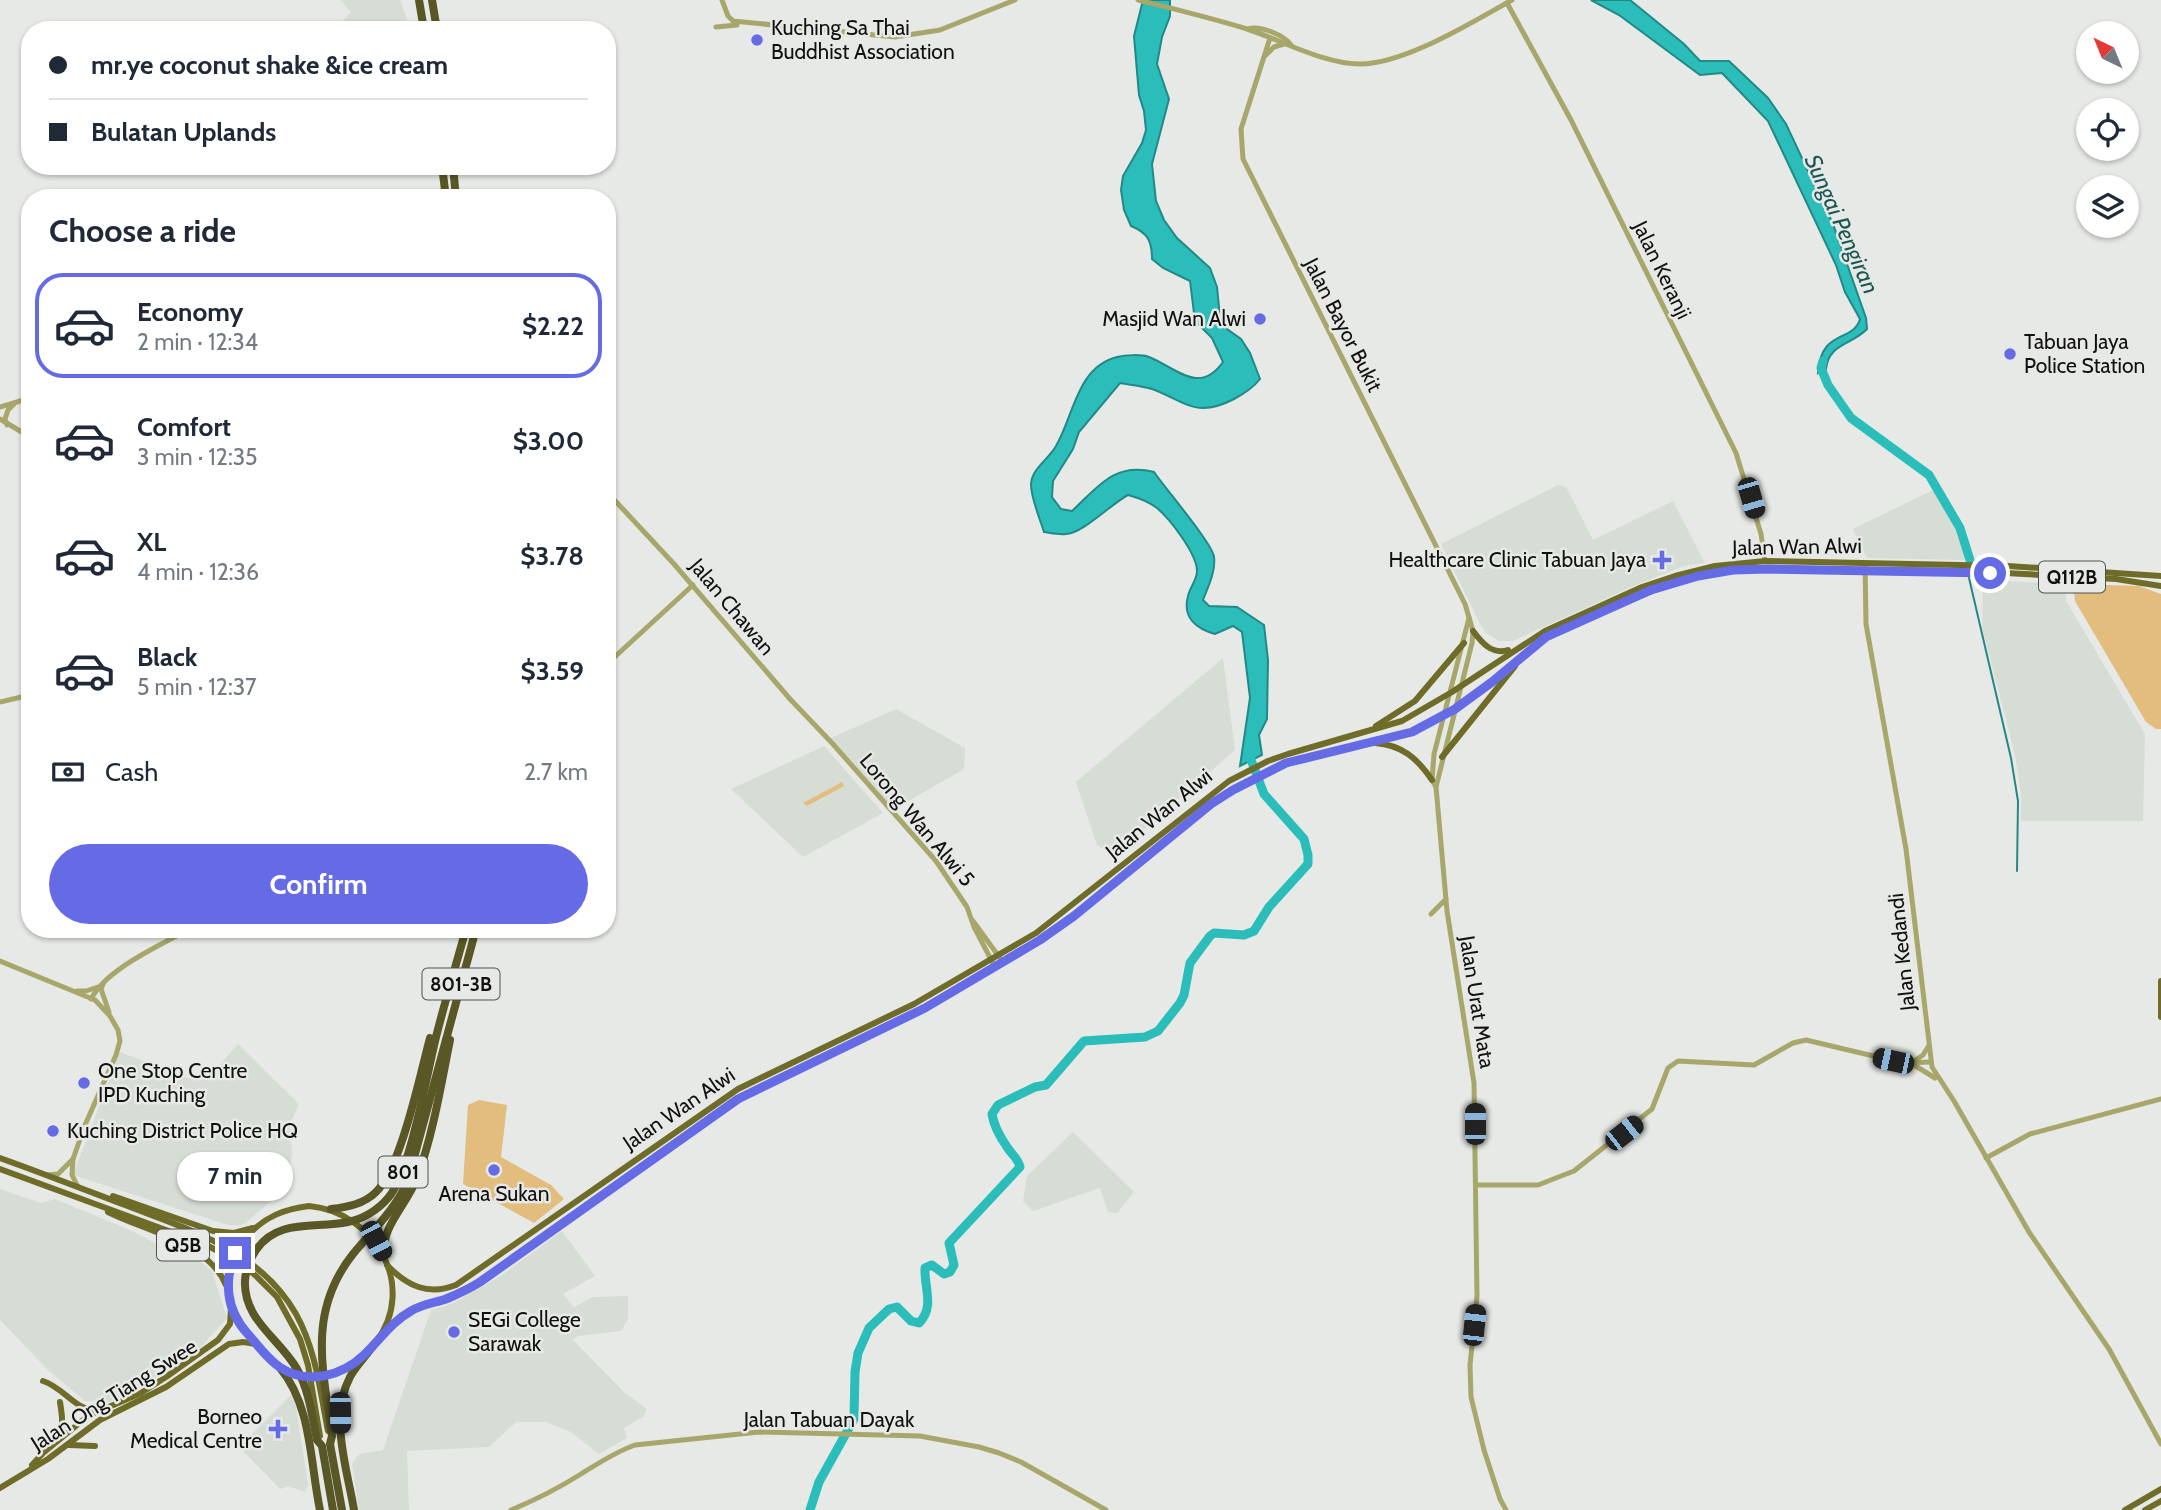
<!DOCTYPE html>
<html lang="en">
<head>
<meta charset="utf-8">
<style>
  body { margin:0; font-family:Cabin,sans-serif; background:#f6f6f7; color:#1f2937; height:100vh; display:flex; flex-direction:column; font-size:26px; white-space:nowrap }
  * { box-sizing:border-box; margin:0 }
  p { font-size:23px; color:#747a83 }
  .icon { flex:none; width:38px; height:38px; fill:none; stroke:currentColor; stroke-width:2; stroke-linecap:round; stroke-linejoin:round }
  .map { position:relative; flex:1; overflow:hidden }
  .drawer { position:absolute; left:21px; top:189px; width:595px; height:749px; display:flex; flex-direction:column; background:#fff; border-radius:28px; box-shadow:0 2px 5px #0004 }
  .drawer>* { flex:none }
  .top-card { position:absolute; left:21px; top:21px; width:595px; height:154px; border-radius:28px; box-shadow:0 2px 5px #0004; display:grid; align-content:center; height:154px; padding:0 28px; background:#fff }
  .needle { width:46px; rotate:317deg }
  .tools { position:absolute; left:2076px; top:21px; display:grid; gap:14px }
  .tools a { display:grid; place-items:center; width:63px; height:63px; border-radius:50%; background:#fff; box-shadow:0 2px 5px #0004; font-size:35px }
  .end { position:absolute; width:32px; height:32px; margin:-16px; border:9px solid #656be4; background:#fff; box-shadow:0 0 0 4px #fff }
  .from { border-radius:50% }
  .bubble { position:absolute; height:49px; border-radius:24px; background:#fff; box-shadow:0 2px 5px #0004; font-size:23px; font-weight:700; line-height:49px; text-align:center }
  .car { position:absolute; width:21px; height:42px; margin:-21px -10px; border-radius:9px; box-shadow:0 0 5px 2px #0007; background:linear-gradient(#222 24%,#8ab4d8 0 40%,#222 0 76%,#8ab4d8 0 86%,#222 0) }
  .top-card b { display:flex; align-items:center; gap:24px; height:66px; font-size:26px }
  .top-card b+b { border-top:2px solid #e0e1e3 }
  .top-card i { width:18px; height:18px; background:#1f2937 }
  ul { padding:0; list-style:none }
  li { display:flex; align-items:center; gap:21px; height:105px; margin:0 14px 10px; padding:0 14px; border:4px solid transparent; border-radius:28px }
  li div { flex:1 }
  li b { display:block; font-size:26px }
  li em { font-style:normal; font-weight:700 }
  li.active { border-color:#656be4 }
  li>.icon { width:63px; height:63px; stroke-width:1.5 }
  h2 { padding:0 28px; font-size:32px; line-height:84px }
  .pay { display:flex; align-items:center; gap:18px; height:77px; padding:0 28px; font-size:26px }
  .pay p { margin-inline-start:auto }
  .action { display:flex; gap:14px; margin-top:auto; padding:14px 28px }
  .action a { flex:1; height:80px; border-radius:42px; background:#656be4; color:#fff; font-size:28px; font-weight:700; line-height:80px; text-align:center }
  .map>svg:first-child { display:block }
  .built { fill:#d6ddd4 }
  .green { fill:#e2bd7e }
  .water { fill:#2abdba; stroke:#228987; stroke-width:2 }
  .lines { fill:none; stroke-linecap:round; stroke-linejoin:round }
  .stream { stroke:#228987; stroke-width:2 }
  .river { stroke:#2abdba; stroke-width:9 }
  .minor { stroke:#a7a76b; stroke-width:5 }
  .major { stroke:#6e6c28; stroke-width:6 }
  .highway { stroke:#585725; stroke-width:8 }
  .route { stroke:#656be4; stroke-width:9 }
  .poi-dot { fill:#656be4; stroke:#e7e9e6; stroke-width:2.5 }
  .labels { text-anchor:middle; stroke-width:5; stroke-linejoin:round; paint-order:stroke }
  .shield { fill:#e7e9e6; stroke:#515250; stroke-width:2 }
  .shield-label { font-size:19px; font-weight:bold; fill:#111110 }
  .poi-label { font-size:21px; fill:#111110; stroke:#e7e9e6; text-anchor:start }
  .street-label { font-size:21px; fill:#111110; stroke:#e7e9e6 }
  .water-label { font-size:23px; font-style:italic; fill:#1c5654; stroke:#e7e9e6 }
</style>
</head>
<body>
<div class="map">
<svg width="2161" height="1510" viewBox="0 0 2161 1510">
  <rect width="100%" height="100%" fill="#e7e9e6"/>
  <g class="built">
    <path d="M341 0H400L411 30H334L351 12Z"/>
    <path d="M1558 485 1566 487 1569 492 1593 540 1673 501 1705 563 1684 566 1631 587 1513 641H1499L1485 632 1479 622 1441 544Z"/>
    <path d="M1935 489 1956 528 1965 560 1867 558 1853 529Z"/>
    <path d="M1983 580 2066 584V601L2145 734 2143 821H2021V794L2015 755 1982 627Z"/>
    <path d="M1223 658 1235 750 1127 844 1116 851H1106L1097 845 1076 782Z"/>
    <path d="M896 709 965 748 964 769 893 810 831 738Z"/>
    <path d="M824 746 883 813 803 857 731 789Z"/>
    <path d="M238 1044 299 1104 290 1124 292 1152 290 1174 283 1191 248 1221 241 1225H228L73 1175 120 1052 187 1078 217 1068Z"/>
    <path d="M1073 1132 1134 1192 1117 1213 1108 1212 1100 1188 1033 1211 1023 1201 1027 1176Z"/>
    <path d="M0 1189 41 1203 55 1199 130 1230 155 1243 196 1258 212 1271 227 1318 200 1348 144 1386 110 1402 85 1401 47 1369 0 1320Z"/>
    <path d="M562 1231 595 1276 563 1294 574 1307 593 1297 628 1296V1319L621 1331 578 1336 573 1340 625 1393 647 1409 643 1417 624 1428 627 1438 599 1454 571 1432 546 1422H516L489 1447 407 1451 409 1510H359L352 1464 359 1454 383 1450 431 1310 454 1303 502 1275Z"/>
    <path d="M291 1395 295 1401 308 1484 305 1492 288 1486 280 1489 239 1447Z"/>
  </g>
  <g class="green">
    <path d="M2073 584 2139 586 2161 594V729H2156L2146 722 2075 601Z"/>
    <path d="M842 782 844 786 807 806 803 803Z"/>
    <path d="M479 1100 507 1105 501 1157 551 1185 564 1199 534 1223 463 1184 468 1105Z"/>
  </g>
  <g class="water">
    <path d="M1143 0H1170V16L1162 37 1157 64 1169 99 1152 164 1156 201 1164 220 1177 238 1210 268 1217 287 1220 317 1227 329 1241 339 1250 353 1260 379C1249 393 1222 408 1203 408 1186 408 1168 394 1152 389 1142 386 1131 385 1120 383L1079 432 1073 449 1053 481 1052 497 1061 509 1072 511C1098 487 1114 462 1154 472 1164 487 1213 544 1214 557 1216 571 1208 587 1203 600L1209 606 1237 607 1264 625 1268 660 1267 719 1259 735 1262 755 1240 766 1250 698 1242 632 1233 626 1215 634C1197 629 1182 618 1188 596 1190 587 1197 580 1197 571 1197 554 1170 519 1157 508 1148 501 1139 498 1128 495 1111 504 1082 534 1066 534 1059 535 1051 533 1044 532 1040 519 1031 498 1031 485 1031 469 1049 459 1056 446 1074 415 1077 367 1117 357 1125 355 1141 354 1149 357 1175 367 1199 396 1223 362L1212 338 1195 321 1190 281 1163 268 1152 259C1152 241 1148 233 1131 226L1124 210 1121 190 1123 176 1142 143 1146 130 1144 111 1139 95 1134 36Z"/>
    <path d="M1591 0H1630L1684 44 1700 61H1729L1768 98 1786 124 1833 224 1866 318 1867 329C1852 345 1829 343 1826 369L1818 373C1821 328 1853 343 1860 319L1845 292 1836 265 1768 121 1722 73 1700 75 1619 15Z"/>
  </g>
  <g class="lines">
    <path class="stream" d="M1969 578 2011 758 2018 801 2017 871"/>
    <g class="river">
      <path d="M1823 361 1821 368 1828 385 1851 418 1929 475 1960 528 1970 560"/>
      <path d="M810 1510 819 1482 854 1419 855 1372 858 1353 869 1328 889 1309 897 1307 911 1321 919 1323C935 1307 924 1288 925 1268L932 1265 944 1274 950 1272 954 1265 949 1243 1020 1167C1018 1158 1012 1155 1007 1147 1000 1137 994 1127 992 1114L998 1105 1035 1087 1046 1085 1084 1041 1145 1037 1158 1031 1180 1003 1184 995 1190 963 1210 936 1214 933 1244 935 1254 931 1269 907 1308 864V855L1304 839 1264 794 1248 752"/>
    </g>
    <g class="minor">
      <path d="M722 0 728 16 733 21 895 37 940 30 1015 0"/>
      <path d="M1138 0C1174 9 1211 18 1247 29 1281 40 1324 64 1360 64 1405 64 1472 22 1512 0"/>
      <path d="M1507 3 1571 120 1736 453 1761 534 1765 561"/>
      <path d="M716 27 737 25"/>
      <path d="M1248 29C1260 25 1284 35 1291 45"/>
      <path d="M1270 38 1241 129 1243 159 1465 604 1473 631 1472 643 1436 787"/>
      <path d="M1266 55 1274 47 1284 44"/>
      <path d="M0 407 30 398"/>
      <path d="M0 419 30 437"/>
      <path d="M7 425 5 419 8 410 14 404"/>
      <path d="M607 492 674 564 790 699 832 743 936 861 967 907 974 927 995 967"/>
      <path d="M1865 563 1866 624 1906 849 1932 1067 1954 1101 2029 1232 2109 1349 2161 1444"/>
      <path d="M1469 618 1434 754 1432 780 1436 787 1447 911 1474 1083 1477 1296 1470 1365 1471 1397 1484 1450 1500 1499 1506 1510"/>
      <path d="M607 664 693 585"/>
      <path d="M0 702 30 695"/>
      <path d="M1431 914 1446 899"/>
      <path d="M973 921 1000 958"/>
      <path d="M0 961 95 1000 110 1016 118 1030 120 1041 116 1055 85 1125 73 1159 72 1175 78 1187"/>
      <path d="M103 984 101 989 109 1012"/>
      <path d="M77 991H86L98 987"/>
      <path d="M91 999C107 968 160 946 189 929"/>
      <path d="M1913 1062 1923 1055 1928 1047"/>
      <path d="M1914 1065 1935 1078"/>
      <path d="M1986 1158 2030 1134 2161 1099"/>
      <path d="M47 1175 58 1174 73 1159"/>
      <path d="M1476 1185H1538L1574 1171 1652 1109 1668 1068 1678 1061 1754 1065 1793 1043 1806 1040 1903 1063 1930 1062"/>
      <path d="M511 1510C535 1500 559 1488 581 1474 599 1463 615 1452 635 1445L759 1432 920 1436 979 1447 999 1453 1021 1462 1106 1510"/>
    </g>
    <g class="major">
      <path d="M1473 631C1482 643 1492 655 1508 650"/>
      <path d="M1376 726 1415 701 1464 643"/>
      <path d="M1375 743C1402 745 1417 758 1432 780"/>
      <path d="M1442 757 1515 666"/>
      <path d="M2161 981V1017"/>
      <path d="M0 1158C42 1173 83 1189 125 1205 189 1230 259 1249 296 1314 316 1350 320 1391 328 1431"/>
      <path d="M0 1169 204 1244 238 1261 256 1276 277 1297 300 1339 308 1365 320 1436"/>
      <path d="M113 1196 213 1231 234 1233 253 1228"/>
      <path d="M309 1206C375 1212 418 1286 376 1342 354 1371 311 1391 278 1366 270 1360 263 1351 256 1343 226 1309 215 1271 248 1235 265 1217 284 1209 309 1206Z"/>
      <path d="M108 1212C146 1231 209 1243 226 1285"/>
      <path d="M387 1265C407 1286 428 1296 456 1285L738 1089 914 1004 1036 933 1229 781 1268 761 1288 754 1402 721 1452 692 1545 631 1642 587 1675 576 1715 566 1765 561 2008 566 2161 576"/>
      <path d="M381 1335 409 1311 456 1295 480 1282 738 1099 925 1008 1040 940 1074 917 1211 804 1233 790 1286 763 1412 732 1455 709 1492 682 1546 637 1563 628 1652 591 1698 576 1733 570 1768 569 1967 571 2116 579 2161 586"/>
      <path d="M43 1381C63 1387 75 1410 95 1410"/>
      <path d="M56 1438C65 1427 62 1416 60 1402"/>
      <path d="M69 1445 95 1446"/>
      <path d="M32 1465 43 1453 88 1416 141 1393 166 1377 218 1340 230 1324 231 1308"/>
      <path d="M0 1488 48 1459 100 1420 166 1387 229 1344 243 1342 256 1344"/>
      <path d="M2125 1510 2161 1489"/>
      <path d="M2145 1510 2161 1501"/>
    </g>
    <g class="highway">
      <path d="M419 0 424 30"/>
      <path d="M432 0 437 30"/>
      <path d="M442 166 446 198"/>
      <path d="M453 166 456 198"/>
      <path d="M331 1209C348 1207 364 1204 376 1192 401 1168 420 1075 430 1038"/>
      <path d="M383 1256C382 1225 406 1206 417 1178 433 1135 441 1085 450 1040"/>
      <path d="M280 1368C312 1406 310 1463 320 1510"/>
      <path d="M333 1510 322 1446 317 1440C312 1416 309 1390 297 1369 279 1338 243 1320 245 1280 246 1269 250 1259 256 1250 278 1218 315 1229 348 1222 363 1219 378 1210 388 1198 410 1174 427 1073 436 1037 445 1001 456 965 466 929"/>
      <path d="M342 1510 330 1444 332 1436C323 1369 307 1312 353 1254 373 1230 396 1209 408 1180L476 929"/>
      <path d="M354 1510C347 1468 329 1417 350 1377 356 1366 366 1356 373 1346"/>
    </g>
  </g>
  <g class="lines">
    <path class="route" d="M235 1253C224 1281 226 1310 247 1333 257 1344 268 1360 281 1368 308 1385 342 1376 364 1355 380 1340 391 1322 411 1311 422 1304 434 1303 446 1299 458 1294 469 1289 480 1282L738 1099 925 1008 1040 940 1074 916 1211 804 1233 790 1286 763 1412 732 1455 709 1492 682 1546 637 1651 590 1698 576 1733 570 1768 569 1990 573"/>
  </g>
  <g class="poi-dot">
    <circle cx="757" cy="40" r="7"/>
    <circle cx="1260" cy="319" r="7"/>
    <circle cx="2010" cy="354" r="7"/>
    <path d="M1658.5 549.5h7v7h7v7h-7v7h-7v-7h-7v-7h7z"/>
    <circle cx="84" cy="1083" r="7"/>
    <circle cx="53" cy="1131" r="7"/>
    <circle cx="494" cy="1170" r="7"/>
    <circle cx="454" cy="1332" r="7"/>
    <path d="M274.5 1418.5h7v7h7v7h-7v7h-7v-7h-7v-7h7z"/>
  </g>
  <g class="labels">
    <g class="shield">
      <rect x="2039" y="561.5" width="66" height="31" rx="5"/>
      <rect x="422.5" y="968.5" width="77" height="31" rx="5"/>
      <rect x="378.5" y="1156.5" width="49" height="31" rx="5"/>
      <rect x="157" y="1229.5" width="52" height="31" rx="5"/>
    </g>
    <g class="shield-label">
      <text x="2072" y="584">Q112B</text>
      <text x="461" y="991">801-3B</text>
      <text x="403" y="1179">801</text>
      <text x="183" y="1252">Q5B</text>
    </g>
    <g class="poi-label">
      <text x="771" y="35">Kuching Sa Thai<tspan x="771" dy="24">Buddhist Association</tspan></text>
      <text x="1246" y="326" text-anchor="end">Masjid Wan Alwi</text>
      <text x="2024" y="349">Tabuan Jaya<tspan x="2024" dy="24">Police Station</tspan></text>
      <text x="1646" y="567" text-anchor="end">Healthcare Clinic Tabuan Jaya</text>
      <text x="98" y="1078">One Stop Centre<tspan x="98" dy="24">IPD Kuching</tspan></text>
      <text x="67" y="1138">Kuching District Police HQ</text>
      <text x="494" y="1201" text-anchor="middle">Arena Sukan</text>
      <text x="468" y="1327">SEGi College<tspan x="468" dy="24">Sarawak</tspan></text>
      <text x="262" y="1424" text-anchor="end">Borneo<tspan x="262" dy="24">Medical Centre</tspan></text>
    </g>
    <g class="street-label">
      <text transform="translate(1662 270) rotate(64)" y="7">Jalan Keranji</text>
      <text transform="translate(1343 325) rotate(63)" y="7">Jalan Bayor Bukit</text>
      <text transform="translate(1797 547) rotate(-1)" y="7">Jalan Wan Alwi</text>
      <text transform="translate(732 607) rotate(50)" y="7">Jalan Chawan</text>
      <text transform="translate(1159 814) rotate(-39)" y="7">Jalan Wan Alwi</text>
      <text transform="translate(917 820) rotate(50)" y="7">Lorong Wan Alwi 5</text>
      <text transform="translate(1902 952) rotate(-96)" y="7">Jalan Kedandi</text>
      <text transform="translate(1477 1002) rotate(81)" y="7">Jalan Urat Mata</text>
      <text transform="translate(679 1109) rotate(-34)" y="7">Jalan Wan Alwi</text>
      <text transform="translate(114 1395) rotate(-32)" y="7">Jalan Ong Tiang Swee</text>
      <text x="829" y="1427">Jalan Tabuan Dayak</text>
    </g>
    <g class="water-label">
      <text transform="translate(1842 224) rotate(66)" y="8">Sungai Pengiran</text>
    </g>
  </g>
</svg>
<div class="tools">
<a><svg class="needle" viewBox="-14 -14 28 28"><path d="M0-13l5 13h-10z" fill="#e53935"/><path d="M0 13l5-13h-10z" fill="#747a83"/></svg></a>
<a><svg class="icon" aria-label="locate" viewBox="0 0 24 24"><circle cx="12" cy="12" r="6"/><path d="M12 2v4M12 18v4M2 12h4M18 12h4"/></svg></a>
<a><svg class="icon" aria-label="layers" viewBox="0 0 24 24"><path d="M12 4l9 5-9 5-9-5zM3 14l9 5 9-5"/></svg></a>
</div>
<i class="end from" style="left:1990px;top:573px"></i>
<i class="end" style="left:235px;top:1253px"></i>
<div class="bubble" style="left:177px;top:1152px;width:116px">7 min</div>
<i class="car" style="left:1751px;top:498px;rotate:164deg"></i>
<i class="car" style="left:1893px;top:1061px;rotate:282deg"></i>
<i class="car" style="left:1475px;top:1124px;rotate:0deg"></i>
<i class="car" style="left:1624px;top:1133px;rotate:52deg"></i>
<i class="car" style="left:376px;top:1241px;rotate:152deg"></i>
<i class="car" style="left:1474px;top:1325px;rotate:6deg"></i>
<i class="car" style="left:340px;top:1413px;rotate:179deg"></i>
<div class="top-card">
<b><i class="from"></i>mr.ye coconut shake &amp;ice cream</b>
<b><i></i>Bulatan Uplands</b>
</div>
<section class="drawer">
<h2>Choose a ride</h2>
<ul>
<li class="active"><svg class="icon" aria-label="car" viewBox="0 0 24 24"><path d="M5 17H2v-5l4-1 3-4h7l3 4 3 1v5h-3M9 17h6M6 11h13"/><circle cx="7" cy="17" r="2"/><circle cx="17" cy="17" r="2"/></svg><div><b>Economy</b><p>2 min · 12:34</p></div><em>$2.22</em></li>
<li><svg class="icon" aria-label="car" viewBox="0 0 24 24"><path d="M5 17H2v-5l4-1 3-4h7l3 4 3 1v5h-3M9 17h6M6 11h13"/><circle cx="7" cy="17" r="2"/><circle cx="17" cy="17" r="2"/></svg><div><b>Comfort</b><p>3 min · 12:35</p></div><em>$3.00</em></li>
<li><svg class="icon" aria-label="car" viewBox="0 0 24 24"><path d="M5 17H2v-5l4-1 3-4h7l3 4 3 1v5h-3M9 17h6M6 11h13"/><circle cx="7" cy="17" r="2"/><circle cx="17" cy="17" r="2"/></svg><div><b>XL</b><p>4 min · 12:36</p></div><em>$3.78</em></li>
<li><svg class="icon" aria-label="car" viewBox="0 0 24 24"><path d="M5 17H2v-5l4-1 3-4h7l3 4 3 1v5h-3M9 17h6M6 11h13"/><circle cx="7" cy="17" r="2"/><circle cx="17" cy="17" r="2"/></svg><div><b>Black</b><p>5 min · 12:37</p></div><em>$3.59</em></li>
</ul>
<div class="pay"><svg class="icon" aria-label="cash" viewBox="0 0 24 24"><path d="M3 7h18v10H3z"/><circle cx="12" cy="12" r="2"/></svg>Cash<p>2.7 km</p></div>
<div class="action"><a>Confirm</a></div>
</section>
</div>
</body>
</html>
